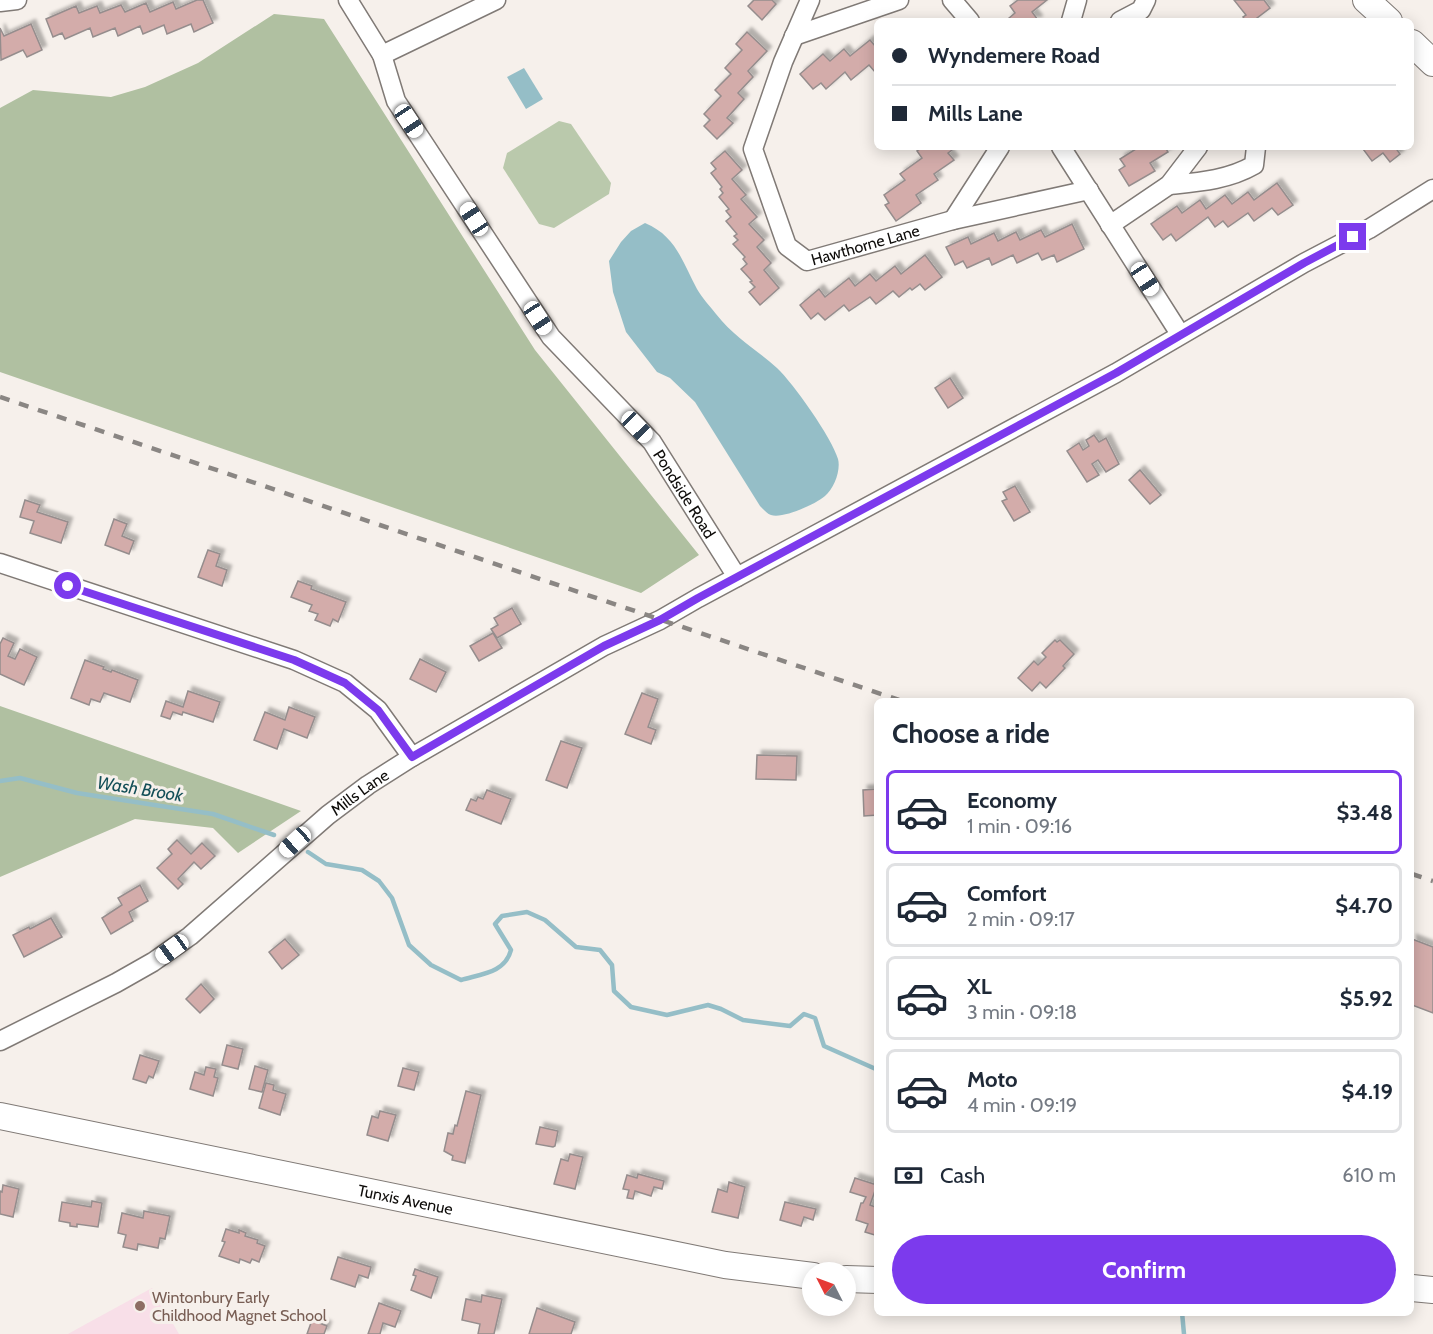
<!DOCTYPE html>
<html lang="en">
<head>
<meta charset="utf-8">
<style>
  body { margin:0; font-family:Cabin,sans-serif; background:#f2f2f3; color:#1f2937; height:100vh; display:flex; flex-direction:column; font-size:22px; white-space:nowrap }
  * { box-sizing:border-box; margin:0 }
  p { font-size:20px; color:#747a83 }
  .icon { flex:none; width:33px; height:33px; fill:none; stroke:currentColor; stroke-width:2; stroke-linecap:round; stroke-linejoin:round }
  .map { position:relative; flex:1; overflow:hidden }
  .side { position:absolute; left:874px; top:698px; width:540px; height:618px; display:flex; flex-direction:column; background:#fff; border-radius:9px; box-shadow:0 3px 15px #0003 }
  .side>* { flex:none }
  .banner { position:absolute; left:874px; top:18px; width:540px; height:132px; border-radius:9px; box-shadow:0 3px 15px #0003; display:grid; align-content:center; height:132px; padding:0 18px; background:#fff }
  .needle { width:39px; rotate:312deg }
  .tools { position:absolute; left:802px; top:1262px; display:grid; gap:12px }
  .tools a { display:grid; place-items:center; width:54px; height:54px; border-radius:50%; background:#fff; box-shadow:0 3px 15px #0003; font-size:30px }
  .end { position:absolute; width:27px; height:27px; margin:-14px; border:8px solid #7c3aed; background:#fff; box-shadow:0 0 0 3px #fff }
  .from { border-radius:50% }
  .car { position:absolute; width:18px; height:36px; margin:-18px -9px; border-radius:8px; box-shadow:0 0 4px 2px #0007; background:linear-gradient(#fff 24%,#345 0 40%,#fff 0 76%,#345 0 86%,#fff 0) }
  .banner b { display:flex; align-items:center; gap:21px; height:57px; font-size:22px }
  .banner b+b { border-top:2px solid #e0e1e3 }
  .banner i { width:15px; height:15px; background:#1f2937 }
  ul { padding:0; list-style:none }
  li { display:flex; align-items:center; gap:18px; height:84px; margin:0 12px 9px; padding:0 6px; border:3px solid #e0e1e3; border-radius:9px }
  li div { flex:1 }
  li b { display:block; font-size:22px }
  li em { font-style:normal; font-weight:800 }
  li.selected { border-color:#7c3aed }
  li>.icon { width:54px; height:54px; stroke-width:1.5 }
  h2 { padding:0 18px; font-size:27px; line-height:72px }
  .pay { display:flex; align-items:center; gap:15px; height:66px; padding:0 18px; font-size:22px }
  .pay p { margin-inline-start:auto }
  .cta { display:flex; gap:12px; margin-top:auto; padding:12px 18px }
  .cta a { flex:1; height:69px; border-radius:36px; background:#7c3aed; color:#fff; font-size:24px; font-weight:800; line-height:69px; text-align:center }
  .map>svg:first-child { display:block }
  .education { fill:#f8dfe8 }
  .green { fill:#bac9ac }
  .forest { fill:#b0c0a1 }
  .water { fill:#95bec7 }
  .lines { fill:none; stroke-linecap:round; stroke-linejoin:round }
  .stream { stroke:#95bec7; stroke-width:4.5 }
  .building { fill:#d3acaa; stroke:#958d8d; stroke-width:1.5; filter:url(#shadow) }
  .street-casing { stroke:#807a76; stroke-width:21 }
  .secondary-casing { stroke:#807a76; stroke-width:28 }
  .street { stroke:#fff; stroke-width:18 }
  .secondary { stroke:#fff; stroke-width:26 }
  .rail { stroke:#8a8683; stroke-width:4.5; stroke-dasharray:10 10; stroke-linecap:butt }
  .route { stroke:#7c3aed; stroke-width:8 }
  .education-dot { fill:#8d6e63; stroke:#f6f0eb; stroke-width:2 }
  .labels { text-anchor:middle; stroke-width:6; stroke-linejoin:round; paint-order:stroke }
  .street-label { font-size:16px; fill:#0e0c0a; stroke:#f6f0eb }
  .education-label { font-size:16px; fill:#785e54; stroke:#f6f0eb; text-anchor:start }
  .water-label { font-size:18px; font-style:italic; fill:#124e57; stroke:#f6f0eb }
</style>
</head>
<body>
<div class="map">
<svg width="1433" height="1334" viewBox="0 0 1433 1334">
  <defs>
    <filter id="shadow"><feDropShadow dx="4.5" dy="-4.5" stdDeviation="1.5" flood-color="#0004"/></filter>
  </defs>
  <rect width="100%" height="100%" fill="#f6f0eb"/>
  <path class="education" d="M152 1288 179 1334H68L86 1324Z"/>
  <path class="green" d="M559 121 571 124 611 183 609 194 554 228 539 224 503 168 507 153Z"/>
  <g class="forest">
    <path d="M274 14 324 19 535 350 699 555 641 593 0 372V108L33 90 111 97 145 87 198 63Z"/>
    <path d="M0 706 301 811 238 853 213 828 135 819 0 877Z"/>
  </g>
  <g class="water">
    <path d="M524 68 543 99 526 109 507 77Z"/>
    <path d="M645 223C676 236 682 261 697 289 702 298 710 306 716 314 735 338 756 349 777 368 793 383 832 438 838 459 841 470 834 489 825 496 816 504 783 519 771 515 767 514 764 510 760 506L695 402 670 378 657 372 626 332 613 292 609 261 621 242 631 231Z"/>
  </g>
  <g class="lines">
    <g class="stream">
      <path d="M0 781 20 778 77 793 213 814 274 835"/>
      <path d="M308 852 326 864 362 870 379 881 392 898 409 945 431 965 461 980C481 974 505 973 511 950L495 924 502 916 527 912 545 920 576 947 600 950 612 965 614 991 631 1007 667 1015 708 1005 721 1009 743 1020 790 1026 804 1014 815 1018 824 1046 878 1070"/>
      <path d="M1182 1312 1184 1334"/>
    </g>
  </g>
  <g class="building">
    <path d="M197 0H203L213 23 194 32 191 24 167 34 164 25 143 34 140 26 118 36 115 28 93 37 90 28 65 39 62 33 53 37 46 19 76 6 79 13 97 6 100 13 121 5 125 12 146 3 150 12 173 2 176 9Z"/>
    <path d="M754 0H772L776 4 762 20 748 6Z"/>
    <path d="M1018 0H1047L1032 12 1038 20 1036 21H1009L1008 19 1015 13 1010 6Z"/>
    <path d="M1234 0H1264L1270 8 1253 21H1246L1243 17 1246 15Z"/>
    <path d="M31 24 42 50 27 57 23 50 1 60 0 28 4 36Z"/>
    <path d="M747 32 767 51 748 71 753 77 738 93 744 99 727 118 733 123 717 139 704 126 710 120 704 114 721 96 715 90 731 74 725 68 742 50 736 44Z"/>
    <path d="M870 40 876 47 878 46V69L875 72 869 65 851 80 845 72 826 89 821 83 813 89 800 74 823 54 830 61 844 49 850 56Z"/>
    <path d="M923 147H956L948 153 954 160 934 174 938 180 916 195 921 203 896 221 885 205 889 203 884 195 905 180 900 174 922 158 917 151Z"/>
    <path d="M1139 147H1165L1168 152 1150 163 1155 171 1129 186 1119 170 1125 166 1120 159Z"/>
    <path d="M1366 147H1395L1400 154 1390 162 1383 153 1372 161 1363 149Z"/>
    <path d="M725 151 742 170 732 179 746 195 741 199 757 217 749 224 764 240 757 247 771 263 764 270 779 288 760 305 749 292 755 287 750 282 752 281 741 269 747 264 743 259 745 257 733 244 738 240 734 236 737 234 726 221 731 217 726 211 729 209 719 197 723 193 720 189 722 187 711 173 716 169 711 163Z"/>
    <path d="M1277 183 1293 205 1278 215 1272 208 1254 221 1248 213 1228 227 1223 221 1215 227 1208 217 1176 241 1171 234 1163 240 1151 224 1177 206 1182 213 1200 200 1206 209 1225 195 1232 204 1248 192 1254 200Z"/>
    <path d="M1072 224 1084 249 1057 262 1054 255 1042 260 1038 253 1017 263 1013 255 992 265 989 258 967 268 963 261 955 265 946 247 968 237 971 244 994 233 998 241 1016 232 1020 240 1041 230 1045 237Z"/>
    <path d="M925 255 942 277 925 290 920 284 912 290 910 288 899 297 893 291 876 304 870 297 849 311 844 305 825 320 818 313 811 319 800 305 819 289 825 297 849 278 855 286 870 274 876 281 895 266 901 274Z"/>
    <path d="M950 378 963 398 948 408 935 388Z"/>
    <path d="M1094 435 1099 442 1106 438 1119 464 1106 472 1098 460 1092 464 1099 475 1087 482 1067 451 1079 443 1083 450 1089 446 1086 440Z"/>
    <path d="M1140 470 1161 495 1150 504 1129 480Z"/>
    <path d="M1015 486 1030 512 1014 521 1002 501 1007 499 1003 492Z"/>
    <path d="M25 500 40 505 37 512 68 522 61 543 30 533 34 521 20 517Z"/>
    <path d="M114 519 127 524 122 536 134 541 129 554 105 545Z"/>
    <path d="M208 550 220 554 216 566 227 570 222 586 198 577Z"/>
    <path d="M298 581 312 586 311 589 346 602 338 622 333 619 330 626 315 620 318 614 309 611 312 605 291 597Z"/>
    <path d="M512 608 521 624 497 638 491 629 498 625 494 618Z"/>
    <path d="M493 633 502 648 479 661 470 646Z"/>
    <path d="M3 638 14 643 8 656 15 659 20 649 37 657 24 685 0 674V644Z"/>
    <path d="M1055 640 1057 642 1060 640 1074 654 1063 666 1065 668 1046 688 1040 682 1032 691 1018 678 1034 661 1038 665 1046 657 1042 653Z"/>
    <path d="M420 659 446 672 436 692 410 679Z"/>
    <path d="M85 660 104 667 103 669 111 672 112 670 138 680 130 702 104 693 100 702 91 699 89 705 71 698Z"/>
    <path d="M188 691 220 702 213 722 183 712 182 715 173 712 170 719 161 716 166 701 183 707Z"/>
    <path d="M642 693 658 699 648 727 656 730 651 744 625 734Z"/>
    <path d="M289 707 315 717 307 738 284 729 277 749 254 740 265 712 285 720Z"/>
    <path d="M561 741 582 748 567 788 546 780Z"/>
    <path d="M757 755 797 756 796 780 756 779Z"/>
    <path d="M878 789V815L864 816 863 790Z"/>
    <path d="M487 790 511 799 501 824 466 810 471 799 476 801 478 797 483 799Z"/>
    <path d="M177 840 191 854 202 843 215 856 201 869 194 862 178 879 183 884 178 889 157 868 172 854 168 849Z"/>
    <path d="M140 885 148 901 129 912 133 921 111 934 102 918 122 905 118 898Z"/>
    <path d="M51 918 62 937 24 957 13 935 29 927 30 929Z"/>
    <path d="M285 939 299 955 282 969 269 952Z"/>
    <path d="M1412 939 1433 947V1013L1412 1005Z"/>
    <path d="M201 984 214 999 200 1013 186 999Z"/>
    <path d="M227 1045 243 1049 238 1069 222 1065Z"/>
    <path d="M140 1055 159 1061 153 1078 149 1076 146 1083 133 1079Z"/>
    <path d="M255 1066 268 1070 262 1092 249 1089Z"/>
    <path d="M206 1067 216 1069 214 1077 218 1078 213 1096 190 1089 195 1072 204 1075Z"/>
    <path d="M403 1068 419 1072 414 1090 398 1086Z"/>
    <path d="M266 1083 274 1085 273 1090 286 1094 280 1115 259 1108Z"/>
    <path d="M466 1091 481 1095 465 1163 452 1160 453 1156 444 1151 448 1133 453 1134 455 1125 457 1126Z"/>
    <path d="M380 1111 396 1115 388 1141 367 1135 372 1116 378 1118Z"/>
    <path d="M540 1127 558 1131 555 1146 553 1147 536 1144Z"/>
    <path d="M570 1154 583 1157 575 1189 554 1184 561 1159 568 1161Z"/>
    <path d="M638 1174 664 1181 662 1189 654 1187 651 1196 635 1191 633 1199 627 1198 629 1190 623 1189 627 1175 637 1178Z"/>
    <path d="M855 1178 877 1185 870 1205 878 1208V1236L865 1232 868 1224 856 1220 861 1203H863L866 1197 850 1192Z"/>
    <path d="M729 1182 745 1187 738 1218 712 1212 718 1189 727 1192Z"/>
    <path d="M3 1185 19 1189 13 1217 0 1214V1191L2 1192Z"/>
    <path d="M92 1201 102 1203 98 1227 77 1224V1227L70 1226V1223L59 1221 62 1202 91 1207Z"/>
    <path d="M785 1202 816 1209 813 1220 804 1217 801 1226 780 1220Z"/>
    <path d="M144 1211 170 1216 165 1239 160 1238 158 1248 138 1244 137 1250 123 1247 126 1235 118 1233 122 1213 143 1218Z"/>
    <path d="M226 1229 239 1233V1230L246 1233 245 1236 258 1240 257 1243 265 1246 259 1262 252 1259 250 1263 240 1259 239 1263 219 1256 225 1242 222 1241Z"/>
    <path d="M338 1257 371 1267 368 1278 359 1275 355 1287 331 1279Z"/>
    <path d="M415 1269 438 1277 431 1298 411 1290 416 1276 413 1275Z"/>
    <path d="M482 1295 502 1299 494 1334H478L480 1324 462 1320 466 1299 481 1302Z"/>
    <path d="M379 1303 401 1311 395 1327 383 1323 380 1334H368Z"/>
    <path d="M537 1308 575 1322 571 1334H529Z"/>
    <path d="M312 1320 327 1326 324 1334H307Z"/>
  </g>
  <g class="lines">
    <g class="street-casing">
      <g id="street">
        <path id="s1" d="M348 0 382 55 396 101 551 337 652 442 737 577"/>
        <path id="s2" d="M810 0 783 62 753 149 787 246 807 261 953 220 1089 190"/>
        <path d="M952 0 970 21"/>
        <path d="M0 2 17 0"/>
        <path d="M1071 21 1077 0"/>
        <path d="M1120 21 1141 10 1146 0"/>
        <path d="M794 36 899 0"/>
        <path d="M382 55 496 0"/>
        <path d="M1061 147 1180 334"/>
        <path d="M1169 185C1199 182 1228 180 1254 165L1256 147"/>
        <path d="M953 220 1000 147"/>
        <path d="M1110 225 1169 185 1198 147"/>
        <path d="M0 563 294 660 345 683 378 710 412 757"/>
        <path id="s3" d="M0 1041 116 983 153 962 190 936 328 815 368 785 412 757 604 646 660 620 698 598 1116 373 1304 263 1369 229 1433 189"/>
      </g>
    </g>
    <g class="secondary-casing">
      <g id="secondary">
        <path d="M1366 0 1389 21"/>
        <path d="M1412 43 1433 63"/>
        <path id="s4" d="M0 1116 725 1265 813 1276"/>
        <path d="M846 1279 878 1280"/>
        <path d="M1412 1288 1433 1290"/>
      </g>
    </g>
    <use href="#street" class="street"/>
    <use href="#secondary" class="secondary"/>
    <g class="rail">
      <path d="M0 397 899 700"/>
      <path d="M1412 874 1433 881"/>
    </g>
  </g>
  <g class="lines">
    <path class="route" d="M68 586 294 660 345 683 378 710 412 757 604 646 660 620 698 598 1116 373 1304 263 1353 237"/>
  </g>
  <circle class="education-dot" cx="140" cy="1306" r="6"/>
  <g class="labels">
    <g class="street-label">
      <text dy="6" stroke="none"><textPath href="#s2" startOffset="348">Hawthorne Lane</textPath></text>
      <text dy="6" stroke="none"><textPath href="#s1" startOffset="602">Pondside Road</textPath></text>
      <text dy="6" stroke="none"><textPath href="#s3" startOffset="440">Mills Lane</textPath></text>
      <text dy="6" stroke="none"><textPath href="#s4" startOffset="414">Tunxis Avenue</textPath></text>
    </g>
    <g class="education-label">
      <text x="152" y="1303">Wintonbury Early<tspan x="152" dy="18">Childhood Magnet School</tspan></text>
    </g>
    <g class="water-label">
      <text transform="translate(140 789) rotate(9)" y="6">Wash Brook</text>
    </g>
  </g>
</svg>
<div class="tools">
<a><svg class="needle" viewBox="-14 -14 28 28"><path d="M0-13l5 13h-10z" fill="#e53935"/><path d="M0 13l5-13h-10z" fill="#747a83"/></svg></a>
</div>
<i class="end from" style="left:68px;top:586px"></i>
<i class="end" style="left:1353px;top:237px"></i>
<i class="car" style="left:409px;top:121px;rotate:146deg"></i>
<i class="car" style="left:474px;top:219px;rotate:327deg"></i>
<i class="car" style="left:1145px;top:279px;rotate:147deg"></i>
<i class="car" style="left:538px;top:318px;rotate:147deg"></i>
<i class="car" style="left:637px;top:427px;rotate:136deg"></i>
<i class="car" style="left:295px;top:842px;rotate:228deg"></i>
<i class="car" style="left:172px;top:949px;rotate:234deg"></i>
<div class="banner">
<b><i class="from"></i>Wyndemere Road</b>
<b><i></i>Mills Lane</b>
</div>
<section class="side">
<h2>Choose a ride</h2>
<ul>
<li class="selected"><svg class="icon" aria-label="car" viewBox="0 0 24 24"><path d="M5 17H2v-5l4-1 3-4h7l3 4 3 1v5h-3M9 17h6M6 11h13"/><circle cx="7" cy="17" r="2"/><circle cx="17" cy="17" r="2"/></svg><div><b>Economy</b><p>1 min · 09:16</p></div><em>$3.48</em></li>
<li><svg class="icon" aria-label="car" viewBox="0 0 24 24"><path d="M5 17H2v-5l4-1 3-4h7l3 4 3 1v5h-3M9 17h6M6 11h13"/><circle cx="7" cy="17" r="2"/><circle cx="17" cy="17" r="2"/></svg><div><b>Comfort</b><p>2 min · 09:17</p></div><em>$4.70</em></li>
<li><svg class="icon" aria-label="car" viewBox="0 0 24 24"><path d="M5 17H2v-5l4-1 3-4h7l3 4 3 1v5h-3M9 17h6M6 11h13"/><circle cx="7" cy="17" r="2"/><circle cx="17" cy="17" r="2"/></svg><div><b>XL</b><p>3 min · 09:18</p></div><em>$5.92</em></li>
<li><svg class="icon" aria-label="car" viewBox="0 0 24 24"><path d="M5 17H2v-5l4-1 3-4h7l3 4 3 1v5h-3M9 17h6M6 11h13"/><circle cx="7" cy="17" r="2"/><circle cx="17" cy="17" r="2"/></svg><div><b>Moto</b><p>4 min · 09:19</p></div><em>$4.19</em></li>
</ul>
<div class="pay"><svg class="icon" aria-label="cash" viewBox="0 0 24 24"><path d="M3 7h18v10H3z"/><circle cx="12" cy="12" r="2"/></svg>Cash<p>610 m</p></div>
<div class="cta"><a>Confirm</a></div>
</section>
</div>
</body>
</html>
